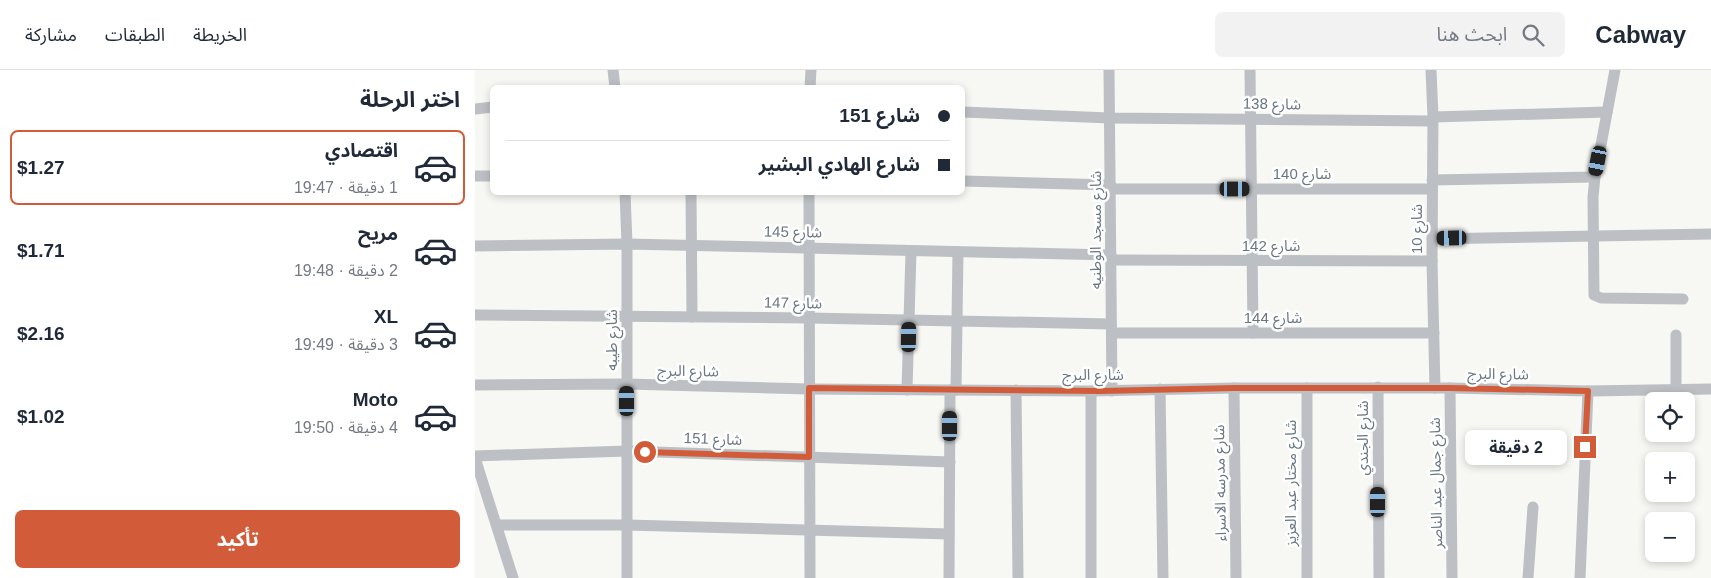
<!DOCTYPE html>
<html lang="ar">
<head>
<meta charset="utf-8">
<style>
  body { margin:0; font-family:Helvetica,"Noto Sans Arabic",sans-serif; background:#f2f2f3; color:#1f2937; direction:rtl; height:100vh; display:flex; flex-direction:column; font-size:19px; white-space:nowrap }
  * { box-sizing:border-box; margin:0 }
  p { font-size:16px; color:#747a83 }
  .icon { flex:none; width:28px; height:28px; fill:none; stroke:currentColor; stroke-width:2; stroke-linecap:round; stroke-linejoin:round }
  .map { position:relative; flex:1; overflow:hidden; direction:ltr }
  .details { display:flex; flex-direction:column; background:#fff; width:475px }
  .details>* { flex:none }
  .hud { position:absolute; left:15px; top:15px; width:475px; height:110px; border-radius:8px; box-shadow:0 2px 8px #0003; direction:rtl; display:grid; align-content:center; height:110px; padding:0 15px; background:#fff }
  .buttons { position:absolute; left:1170px; top:322px; display:grid; gap:10px }
  .buttons a { display:grid; place-items:center; width:50px; height:50px; border-radius:8px; background:#fff; box-shadow:0 2px 8px #0003; font-size:25px }
  .end { position:absolute; width:22px; height:22px; margin:-11px; border:6px solid #d25c39; background:#fff; box-shadow:0 0 0 2px #fff }
  .from { border-radius:50% }
  .bubble { position:absolute; height:35px; border-radius:8px; background:#fff; box-shadow:0 2px 8px #0003; font-size:16px; font-weight:700; line-height:35px; text-align:center; direction:rtl }
  .car { position:absolute; width:15px; height:30px; margin:-15px -8px; border-radius:6px; box-shadow:0 0 4px 1px #0007; background:linear-gradient(#222 24%,#8ab4d8 0 40%,#222 0 76%,#8ab4d8 0 86%,#222 0) }
  .hud b { display:flex; align-items:center; gap:18px; height:48px; font-size:19px }
  .hud b+b { border-top:1px solid #e0e1e3 }
  .hud i { width:12px; height:12px; background:#1f2937 }
  ul { padding:0; list-style:none }
  li { display:flex; align-items:center; gap:15px; height:75px; margin:0 10px 8px; padding:0 5px; border:2px solid transparent; border-radius:8px }
  li div { flex:1 }
  li b { display:block; font-size:19px }
  li em { font-style:normal; font-weight:700 }
  li.active { border-color:#d25c39 }
  li>.icon { width:45px; height:45px; stroke-width:1.5 }
  h2 { padding:0 15px; font-size:22px; line-height:60px }
  .primary-button { display:flex; gap:10px; margin-top:auto; padding:10px 15px }
  .primary-button a { flex:1; height:58px; border-radius:8px; background:#d25c39; color:#fff; font-size:20px; font-weight:700; line-height:58px; text-align:center }
  header { display:flex; align-items:center; gap:30px; box-sizing:border-box; height:70px; padding:0 25px; background:#fff; border-bottom:1px solid #e0e1e3 }
  header strong { font-size:24px }
  nav { display:flex; gap:28px; margin-inline-start:auto; font-size:18px }
  .search { width:350px; height:45px; background:#f2f2f3; display:flex; align-items:center; gap:12px; box-sizing:border-box; padding:0 18px; border-radius:8px; color:#747a83; font-size:19px }
  main { display:flex; flex:1; min-height:0 }
  .map>svg:first-child { display:block }
  .lines { fill:none; stroke-linecap:round; stroke-linejoin:round }
  .minor { stroke:#bcc0c4; stroke-width:11 }
  .route { stroke:#d25c39; stroke-width:6 }
  .labels { text-anchor:middle; stroke-width:5; stroke-linejoin:round; paint-order:stroke }
  .street-label { font-size:15px; fill:#697782; stroke:#fff }
</style>
</head>
<body>
<header>
<strong>Cabway</strong>
<div class="search"><svg class="icon" aria-label="search" viewBox="0 0 24 24"><circle cx="10" cy="10" r="6"/><path d="M15 15l6 6"/></svg>ابحث هنا</div>
<nav><a>الخريطة</a><a>الطبقات</a><a>مشاركة</a></nav>
</header>
<main>
<div class="map">
<svg width="1236" height="508" viewBox="0 0 1236 508">
  <rect width="100%" height="100%" fill="#f7f7f4"/>
  <g class="lines">
    <g class="minor">
      <path d="M138 0 140 18"/>
      <path d="M634 0 637 321"/>
      <path d="M775 0 778 263"/>
      <path d="M956 0 958 47 957 191 960 318"/>
      <path d="M1140 0 1120 107 1118 127 1119 225 1126 228 1208 229"/>
      <path d="M335 18 336 0"/>
      <path d="M0 39 18 37"/>
      <path d="M488 42 635 48 958 51"/>
      <path d="M958 47 1132 42"/>
      <path d="M0 106H18"/>
      <path d="M957 110 1120 107"/>
      <path d="M488 111 636 115"/>
      <path d="M636 119H957"/>
      <path d="M150 122 152 174V508"/>
      <path d="M216 122 217 247"/>
      <path d="M334 122 335 508"/>
      <path d="M957 169 1236 164"/>
      <path d="M0 176 152 174 636 185"/>
      <path d="M636 190 957 191"/>
      <path d="M0 245 334 248 636 254"/>
      <path d="M637 263H959"/>
      <path d="M1201 265V320"/>
      <path d="M0 315 152 314 334 319 616 321 759 318H975L1113 321 1236 319"/>
      <path d="M903 317 904 508"/>
      <path d="M759 318 761 508"/>
      <path d="M832 318V508"/>
      <path d="M975 318 977 508"/>
      <path d="M685 319 688 508"/>
      <path d="M432 320 436 181"/>
      <path d="M481 320 483 182"/>
      <path d="M541 320 543 508"/>
      <path d="M616 321V508"/>
      <path d="M0 386 152 381 475 392"/>
      <path d="M0 388 38 508"/>
      <path d="M22 455H152L474 464"/>
      <path d="M474 508 475 320"/>
      <path d="M1053 508 1058 437"/>
      <path d="M1105 508 1113 321"/>
    </g>
  </g>
  <g class="lines">
    <path class="route" d="M170 382 334 387V318L626 321 759 318H975L1113 321 1110 377"/>
  </g>
  <g class="labels">
    <g class="street-label">
      <text transform="translate(797 34) rotate(1)" y="5">شارع 138</text>
      <text x="827" y="109">شارع 140</text>
      <text transform="translate(942 159) rotate(-90)" y="5">شارع 10</text>
      <text transform="translate(621 160) rotate(-90)" y="5">شارع مسجد الوطنيه</text>
      <text transform="translate(318 162) rotate(1)" y="5">شارع 145</text>
      <text x="796" y="181">شارع 142</text>
      <text transform="translate(318 233) rotate(1)" y="5">شارع 147</text>
      <text x="798" y="253">شارع 144</text>
      <text transform="translate(137 270) rotate(-90)" y="5">شارع طيبه</text>
      <text transform="translate(213 301) rotate(1)" y="5">شارع البرج</text>
      <text transform="translate(1023 304) rotate(1)" y="5">شارع البرج</text>
      <text x="618" y="310">شارع البرج</text>
      <text transform="translate(888 368) rotate(-90)" y="5">شارع الجندي</text>
      <text transform="translate(238 369) rotate(2)" y="5">شارع 151</text>
      <text transform="translate(745 413) rotate(-91)" y="5">شارع مدرسه الاسراء</text>
      <text transform="translate(816 413) rotate(-90)" y="5">شارع مختار عبد العزيز</text>
      <text transform="translate(961 413) rotate(-91)" y="5">شارع جمال عبد الناصر</text>
    </g>
  </g>
</svg>
<div class="buttons">
<a><svg class="icon" aria-label="locate" viewBox="0 0 24 24"><circle cx="12" cy="12" r="6"/><path d="M12 2v4M12 18v4M2 12h4M18 12h4"/></svg></a>
<a>+</a>
<a>−</a>
</div>
<i class="end from" style="left:170px;top:382px"></i>
<i class="end" style="left:1110px;top:377px"></i>
<div class="bubble" style="left:990px;top:360px;width:102px">2 دقيقة</div>
<i class="car" style="left:1123px;top:91px;rotate:191deg"></i>
<i class="car" style="left:760px;top:119px;rotate:90deg"></i>
<i class="car" style="left:977px;top:168px;rotate:269deg"></i>
<i class="car" style="left:434px;top:267px;rotate:1deg"></i>
<i class="car" style="left:152px;top:331px;rotate:0deg"></i>
<i class="car" style="left:475px;top:356px;rotate:0deg"></i>
<i class="car" style="left:903px;top:432px;rotate:0deg"></i>
<div class="hud">
<b><i class="from"></i>شارع 151</b>
<b><i></i>شارع الهادي البشير</b>
</div>
</div>
<section class="details">
<h2>اختر الرحلة</h2>
<ul>
<li class="active"><svg class="icon" aria-label="car" viewBox="0 0 24 24"><path d="M5 17H2v-5l4-1 3-4h7l3 4 3 1v5h-3M9 17h6M6 11h13"/><circle cx="7" cy="17" r="2"/><circle cx="17" cy="17" r="2"/></svg><div><b>اقتصادي</b><p>1 دقيقة · 19:47</p></div><em>$1.27</em></li>
<li><svg class="icon" aria-label="car" viewBox="0 0 24 24"><path d="M5 17H2v-5l4-1 3-4h7l3 4 3 1v5h-3M9 17h6M6 11h13"/><circle cx="7" cy="17" r="2"/><circle cx="17" cy="17" r="2"/></svg><div><b>مريح</b><p>2 دقيقة · 19:48</p></div><em>$1.71</em></li>
<li><svg class="icon" aria-label="car" viewBox="0 0 24 24"><path d="M5 17H2v-5l4-1 3-4h7l3 4 3 1v5h-3M9 17h6M6 11h13"/><circle cx="7" cy="17" r="2"/><circle cx="17" cy="17" r="2"/></svg><div><b>XL</b><p>3 دقيقة · 19:49</p></div><em>$2.16</em></li>
<li><svg class="icon" aria-label="car" viewBox="0 0 24 24"><path d="M5 17H2v-5l4-1 3-4h7l3 4 3 1v5h-3M9 17h6M6 11h13"/><circle cx="7" cy="17" r="2"/><circle cx="17" cy="17" r="2"/></svg><div><b>Moto</b><p>4 دقيقة · 19:50</p></div><em>$1.02</em></li>
</ul>
<div class="primary-button"><a>تأكيد</a></div>
</section>
</main>
</body>
</html>
